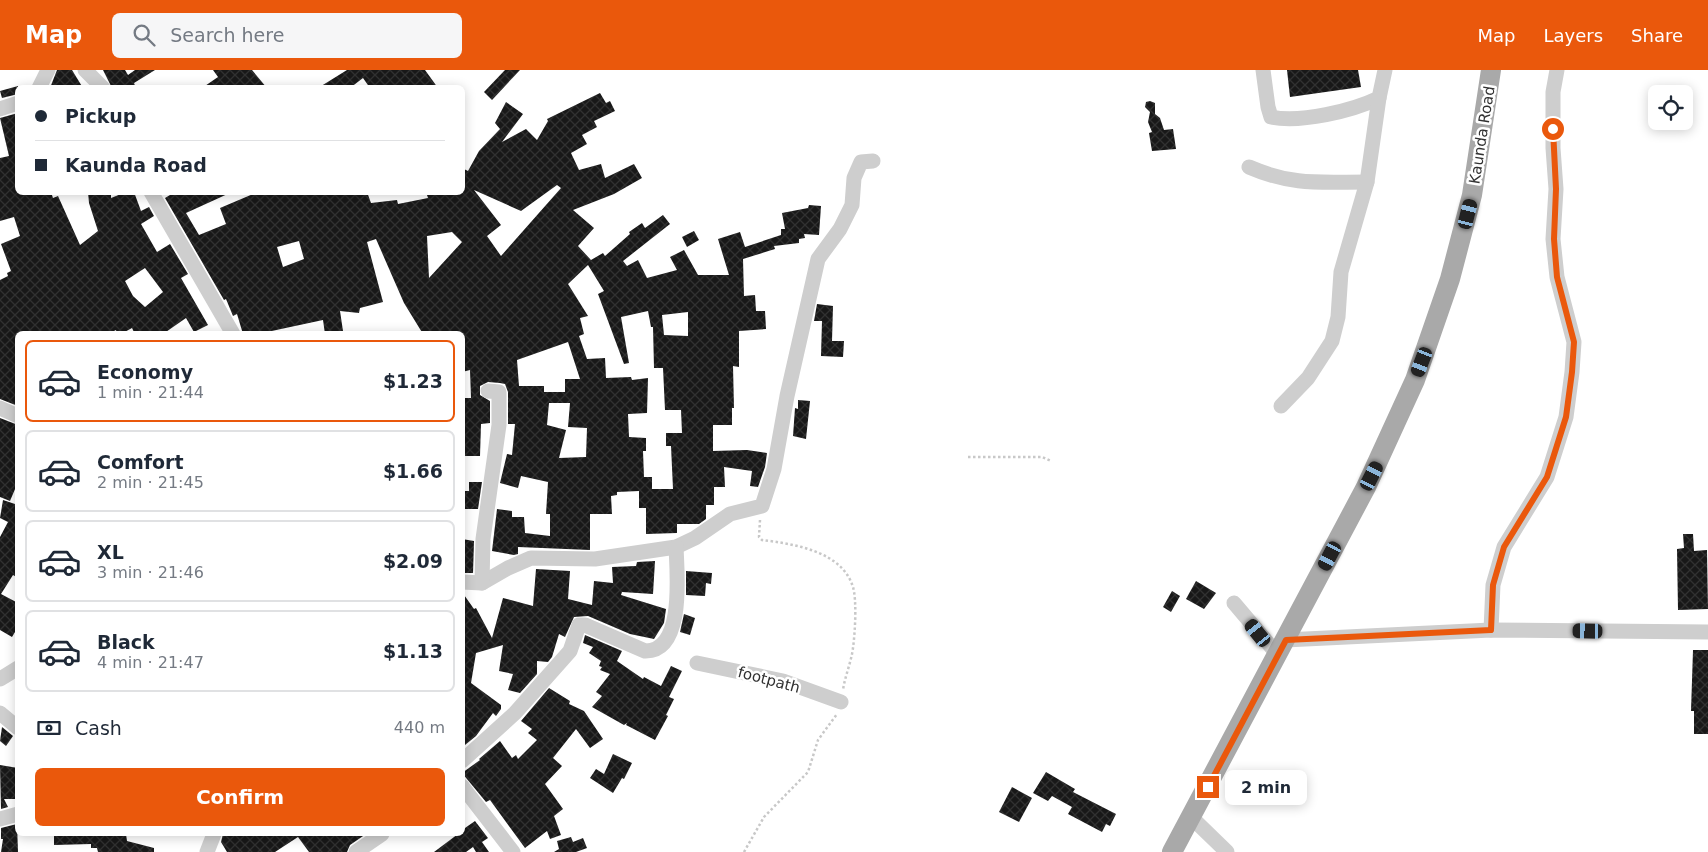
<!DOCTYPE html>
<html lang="en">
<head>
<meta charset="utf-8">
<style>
  body { margin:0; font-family:"DejaVu Sans",sans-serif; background:#f6f6f7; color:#1f2937; height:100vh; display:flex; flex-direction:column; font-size:19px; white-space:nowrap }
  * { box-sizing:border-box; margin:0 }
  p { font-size:16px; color:#747a83 }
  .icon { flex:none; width:28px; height:28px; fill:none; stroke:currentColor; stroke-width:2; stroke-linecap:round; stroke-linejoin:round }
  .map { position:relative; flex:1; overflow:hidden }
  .sheet { position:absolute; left:15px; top:261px; width:450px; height:505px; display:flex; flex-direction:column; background:#fff; border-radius:8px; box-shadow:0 2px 12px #0003 }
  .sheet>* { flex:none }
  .guide { position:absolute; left:15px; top:15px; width:450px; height:110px; border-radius:8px; box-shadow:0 2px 12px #0003; display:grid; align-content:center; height:110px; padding:0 20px; background:#fff }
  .fabs { position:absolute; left:1648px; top:15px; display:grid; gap:10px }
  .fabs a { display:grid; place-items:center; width:45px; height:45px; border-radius:8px; background:#fff; box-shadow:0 2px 12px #0003; font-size:25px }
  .end { position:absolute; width:22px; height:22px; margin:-11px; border:6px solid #ea580c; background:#fff; box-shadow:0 0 0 2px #fff }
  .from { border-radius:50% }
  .bubble { position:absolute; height:35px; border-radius:8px; background:#fff; box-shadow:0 2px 12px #0003; font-size:16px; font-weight:700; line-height:35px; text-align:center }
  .car { position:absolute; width:15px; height:30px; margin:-15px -8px; border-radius:6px; box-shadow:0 0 4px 1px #0007; background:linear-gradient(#222 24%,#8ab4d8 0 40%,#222 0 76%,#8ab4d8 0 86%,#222 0) }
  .guide b { display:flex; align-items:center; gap:18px; height:48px; font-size:19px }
  .guide b+b { border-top:1px solid #e0e1e3 }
  .guide i { width:12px; height:12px; background:#1f2937 }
  ul { padding:9px 0 0; list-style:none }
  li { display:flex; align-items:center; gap:15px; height:82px; margin:0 10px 8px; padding:0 10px; border:2px solid #e0e1e3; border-radius:8px }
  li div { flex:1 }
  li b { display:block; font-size:19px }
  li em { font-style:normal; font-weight:700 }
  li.selected { border-color:#ea580c }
  li>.icon { width:45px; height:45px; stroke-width:1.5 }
  .pay { display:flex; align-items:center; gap:12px; height:55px; padding:0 20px; font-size:19px }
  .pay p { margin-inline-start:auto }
  .action { display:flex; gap:10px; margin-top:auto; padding:10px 20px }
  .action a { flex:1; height:58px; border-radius:8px; background:#ea580c; color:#fff; font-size:20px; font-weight:700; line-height:58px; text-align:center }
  header { display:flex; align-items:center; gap:30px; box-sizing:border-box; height:70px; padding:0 25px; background:#ea580c; color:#fff }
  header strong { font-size:24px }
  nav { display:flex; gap:28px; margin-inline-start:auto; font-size:18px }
  .search { width:350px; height:45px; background:#f6f6f7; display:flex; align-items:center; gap:12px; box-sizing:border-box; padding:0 18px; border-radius:8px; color:#747a83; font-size:19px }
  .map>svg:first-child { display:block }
  .building { fill:url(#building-cross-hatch); fill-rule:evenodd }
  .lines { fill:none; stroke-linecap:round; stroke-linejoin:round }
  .path { stroke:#c8c8c8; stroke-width:2.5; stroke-dasharray:2.5 2.5; stroke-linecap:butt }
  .minor { stroke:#cecece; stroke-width:15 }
  .major { stroke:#a9a9a9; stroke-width:20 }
  .route { stroke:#ea580c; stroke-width:6 }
  .labels { text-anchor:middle; stroke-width:5; stroke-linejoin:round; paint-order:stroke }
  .street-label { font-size:15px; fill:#313131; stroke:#fff }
</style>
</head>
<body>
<header>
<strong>Map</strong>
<div class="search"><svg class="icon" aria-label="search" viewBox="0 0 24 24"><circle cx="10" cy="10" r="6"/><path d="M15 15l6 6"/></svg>Search here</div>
<nav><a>Map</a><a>Layers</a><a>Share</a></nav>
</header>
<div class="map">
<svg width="1708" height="782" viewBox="0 0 1708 782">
  <defs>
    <pattern id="building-cross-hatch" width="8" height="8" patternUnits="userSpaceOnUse" patternTransform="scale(1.25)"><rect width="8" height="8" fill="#181818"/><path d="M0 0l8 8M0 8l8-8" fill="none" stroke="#313131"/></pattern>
  </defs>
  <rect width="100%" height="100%" fill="#fff"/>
  <g class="building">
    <path d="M57 0H72L83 18H50Z"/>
    <path d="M103 0H125L128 5 135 0H155L134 13 136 18H112Z"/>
    <path d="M213 0H252L267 18H202L218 7Z"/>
    <path d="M347 0H425L438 18H370L363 8 350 18H318Z"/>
    <path d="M505 0H520L492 30 484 22Z"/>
    <path d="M1287 0H1358L1361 17 1290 27Z"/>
    <path d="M18 16V24L2 28 0 21Z"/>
    <path d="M600 23 606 33 610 31 615 41 594 51 597 57 582 65 587 74 571 83 579 100 601 94 605 108 634 94 642 108 614 124 573 140 594 158 578 176 591 190 603 183 605 186 630 164 629 162 642 153 645 158 663 145 670 154 623 191 627 196 638 190 647 208 677 200 670 187 684 180 698 205H729L718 169 740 162 745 177 781 165V159H785L782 143 808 138 809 135 821 136 819 165 804 164 805 168 799 169V173L774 176 775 179 743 189 744 226 755 225 756 241H765L766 259 739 261V297L733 296 734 338H732V355H713V381L747 380 767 383 765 397 758 417 750 416 752 401 724 397 725 417H714V435H706V449L699 454H677V463L646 464V438H639V421L617 422V425L611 426 612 444H590V480L518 477V484L514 485 492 481 497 439 512 441V447H524L525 463 550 466V444H546L548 412 521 406 518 418 500 413 507 384 512 385 515 354H508V322L505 314 500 313 488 312 480 316V325L490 331V353L481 354 480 386H463L462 328H471L470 300 462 302V264H423L404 233 376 169 367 172 383 232 360 238 359 243 340 241 343 261 325 264 323 250 267 262 268 264H243L237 244 233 246 226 229 224 230 165 128 175 122H232L186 143 199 165 226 154 220 138 258 122H367L371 133 397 130 398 134 428 128 426 122H462V98L468 101 479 81 500 59 495 53 506 32 523 44 502 72 526 59 537 70 548 51 547 49ZM557 115 561 118 501 186 487 166 501 155 474 120 521 141ZM452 162 462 172 429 208 427 166ZM299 171 304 189 283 197 277 177ZM588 195 604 221 598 224 624 294 629 293 621 247 648 241 651 257H653L654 298H663L665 340H681L682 363H666V376H671L673 419H652V407H644L643 381H646V368L629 367 628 344 647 343 648 308 632 310 631 307 606 308 605 288 587 289 579 266 584 264 580 248 588 246 568 214ZM688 242V266L664 265 662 245ZM568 272 580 309H565V322H544V316H519L517 290ZM549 333H570L568 357 587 358 586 387 559 388 566 360 547 355Z"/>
    <path d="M1150 31 1155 33V44L1160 48 1164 60 1173 59 1176 79 1152 81 1149 63 1152 62 1148 52 1150 42 1145 37 1146 32Z"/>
    <path d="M18 43V122H51L53 128 58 126 80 175 98 161 89 133 88 122H111V128L126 122H134L141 141 149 137 154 146 141 154 157 182 170 174 188 204 181 208 208 255 194 262 186 248 163 264H135L132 258 121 264H117L116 260 108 264H18V336L0 329V210L8 206 7 203 11 201 1 174 20 166 14 147 0 151V88L9 86 0 48ZM145 198 163 222 145 237 133 226 125 211Z"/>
    <path d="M694 161 699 170 687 177 682 167Z"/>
    <path d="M817 234 833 236 832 271H844L843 287 821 286 822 251H814Z"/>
    <path d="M798 330 810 331 806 369 793 366 795 338 798 339Z"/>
    <path d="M0 348 18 355V412L10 431 0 427Z"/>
    <path d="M469 412H482L478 439H463V421H469Z"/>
    <path d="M3 430 18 435V508L13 505 1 524 18 533V557L12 567 0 560V467L8 452 0 448Z"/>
    <path d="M1683 464H1693L1694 481 1707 480 1708 539 1678 540 1677 479 1684 478Z"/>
    <path d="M462 469 474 471 473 503H462Z"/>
    <path d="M655 491 653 524 622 522 621 525 666 539 664 553 654 569 630 564 588 546 574 547 565 567 559 564 552 587 548 592 537 591V604L520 623 508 620 513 604 499 601 503 575 476 583 471 613 501 635V639L496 646 493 643 476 666 465 675 462 673V522L474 539 476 538 492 568 503 528 533 536 536 499 570 501 568 529 592 535 594 511 613 513 612 497 636 496 637 492Z"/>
    <path d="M686 501 712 503 711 514 706 513 705 526 686 525Z"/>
    <path d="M1196 511 1216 523 1204 539 1186 529Z"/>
    <path d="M1172 521 1180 526 1171 542 1163 537Z"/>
    <path d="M684 544 695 548 690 565 680 562Z"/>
    <path d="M585 565 622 581 617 591 643 609 644 607 661 616 671 596 682 601 669 627 674 629 666 645 668 646 655 670 626 655 627 653 624 655 592 637 602 626 596 622 610 604 600 600 602 597 599 596 601 591 589 583 593 577 583 573Z"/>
    <path d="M1693 580H1708V664H1694V641H1691Z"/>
    <path d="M549 618 570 631 569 634 584 641 603 669 590 678 576 659 553 688 562 696 545 714 563 739 554 746 561 765 550 769 547 761 525 778 490 730 486 732 462 703 480 690 479 689 500 671 512 688 516 685 518 689 537 670 528 663 532 659 521 651Z"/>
    <path d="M2 657 13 666 6 676 0 671Z"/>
    <path d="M613 684 632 693 624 709 622 708 613 723 590 708 596 699 604 704Z"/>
    <path d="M0 695 18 698V729H4L8 737 1 739Z"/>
    <path d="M1046 702 1075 719 1073 722 1116 744 1110 756 1106 754 1102 762 1068 744 1072 737 1052 726 1048 731 1033 723Z"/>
    <path d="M1012 717 1032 728 1019 752 999 742Z"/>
    <path d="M475 751 488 768 482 772 489 782H476L473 777 466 782H434L458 764H462L465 758Z"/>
    <path d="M17 754 18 782H1L3 769H1V758Z"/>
    <path d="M54 764H126L127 771 154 778V782H98L97 778H91V774L54 775Z"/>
    <path d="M223 764H366L350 775 347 782H309L298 767 275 782H227L221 772Z"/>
    <path d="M571 767 573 772 583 768 587 778 576 782H554L559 779 557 771Z"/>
  </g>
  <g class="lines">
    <g class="path">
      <path d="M968 387H1042L1051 391"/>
      <path d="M760 450 759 467 762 470C794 474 842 481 853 517 857 531 855 563 853 578 851 593 845 606 843 620"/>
      <path d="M744 782 764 747 808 702 818 670 837 644"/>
    </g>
    <g class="minor">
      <path d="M85 0 103 18"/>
      <path d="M1263 0 1268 37 1271 47C1301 53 1352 41 1379 28L1385 0"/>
      <path d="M39 18 48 0"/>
      <path d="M0 39 18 33"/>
      <path d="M1249 97C1293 116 1320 112 1367 112"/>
      <path d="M151 122 233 264"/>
      <path d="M1281 336 1308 308 1332 271 1338 247 1341 202 1367 112 1379 28"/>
      <path d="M0 338 18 346"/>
      <path d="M462 512 482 513 508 498 531 488 595 489 676 477 695 468 730 444 762 436 774 399 787 326 818 189 840 159 852 135 854 108 861 92 873 91"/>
      <path d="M482 513 483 469 499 355V322L488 321"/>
      <path d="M1234 533 1278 585"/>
      <path d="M1491 560 1493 515 1504 477 1547 407 1566 347 1572 302 1574 272 1557 207 1553 169 1556 119 1553 78V22L1557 0"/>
      <path d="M1285 570 1491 560 1708 562"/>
      <path d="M697 593 783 611 841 632"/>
      <path d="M0 609 18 598"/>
      <path d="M0 643 18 658"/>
      <path d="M462 691 515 643 570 581 579 555H585L645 581C685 582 677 503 676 477"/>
      <path d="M462 716 513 782"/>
      <path d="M1191 747 1227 782"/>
      <path d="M0 749 18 744"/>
      <path d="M207 782 214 764"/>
      <path d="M356 782 382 764"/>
    </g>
    <path class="major" d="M1172 782 1366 417 1415 310 1450 209 1472 125 1491 0"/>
  </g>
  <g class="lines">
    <path class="route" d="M1208 717 1286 570 1491 560 1493 515 1504 477 1547 407 1566 347 1572 302 1574 272 1557 207 1554 169 1556 119 1553 59"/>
  </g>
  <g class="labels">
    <g class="street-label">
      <text transform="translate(1482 65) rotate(-81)" y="5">Kaunda Road</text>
      <text transform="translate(769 610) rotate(15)" y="5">footpath</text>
    </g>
  </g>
</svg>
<div class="fabs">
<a><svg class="icon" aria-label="locate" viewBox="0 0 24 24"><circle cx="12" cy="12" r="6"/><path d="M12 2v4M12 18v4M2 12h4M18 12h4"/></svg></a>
</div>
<i class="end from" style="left:1553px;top:59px"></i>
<i class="end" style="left:1208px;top:717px"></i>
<div class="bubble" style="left:1225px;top:700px;width:82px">2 min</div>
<i class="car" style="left:1468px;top:144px;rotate:14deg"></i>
<i class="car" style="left:1422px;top:292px;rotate:201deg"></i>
<i class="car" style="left:1372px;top:406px;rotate:27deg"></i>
<i class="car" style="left:1330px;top:486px;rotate:208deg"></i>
<i class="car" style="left:1588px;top:561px;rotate:271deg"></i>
<i class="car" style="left:1258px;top:563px;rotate:321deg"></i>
<div class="guide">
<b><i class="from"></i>Pickup</b>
<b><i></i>Kaunda Road</b>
</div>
<section class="sheet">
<ul>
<li class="selected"><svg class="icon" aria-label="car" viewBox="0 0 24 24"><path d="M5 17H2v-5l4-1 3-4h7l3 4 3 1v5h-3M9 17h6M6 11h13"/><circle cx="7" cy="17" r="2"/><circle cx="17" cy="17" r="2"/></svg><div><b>Economy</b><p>1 min · 21:44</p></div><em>$1.23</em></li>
<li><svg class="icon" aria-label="car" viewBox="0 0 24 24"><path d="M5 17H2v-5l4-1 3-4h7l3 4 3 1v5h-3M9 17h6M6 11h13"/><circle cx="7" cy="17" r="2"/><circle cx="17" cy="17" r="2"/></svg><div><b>Comfort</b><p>2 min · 21:45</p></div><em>$1.66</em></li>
<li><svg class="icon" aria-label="car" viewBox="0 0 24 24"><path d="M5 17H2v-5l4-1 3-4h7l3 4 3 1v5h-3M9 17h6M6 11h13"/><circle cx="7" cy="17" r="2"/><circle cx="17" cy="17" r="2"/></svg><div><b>XL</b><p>3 min · 21:46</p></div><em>$2.09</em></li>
<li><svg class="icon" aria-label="car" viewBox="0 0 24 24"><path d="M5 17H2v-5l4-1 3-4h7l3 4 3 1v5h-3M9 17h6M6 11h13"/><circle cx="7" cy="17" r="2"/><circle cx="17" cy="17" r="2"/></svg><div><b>Black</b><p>4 min · 21:47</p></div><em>$1.13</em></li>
</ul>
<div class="pay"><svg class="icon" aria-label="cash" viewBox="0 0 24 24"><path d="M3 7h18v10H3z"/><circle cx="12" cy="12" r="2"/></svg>Cash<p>440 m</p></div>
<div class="action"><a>Confirm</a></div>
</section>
</div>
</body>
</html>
